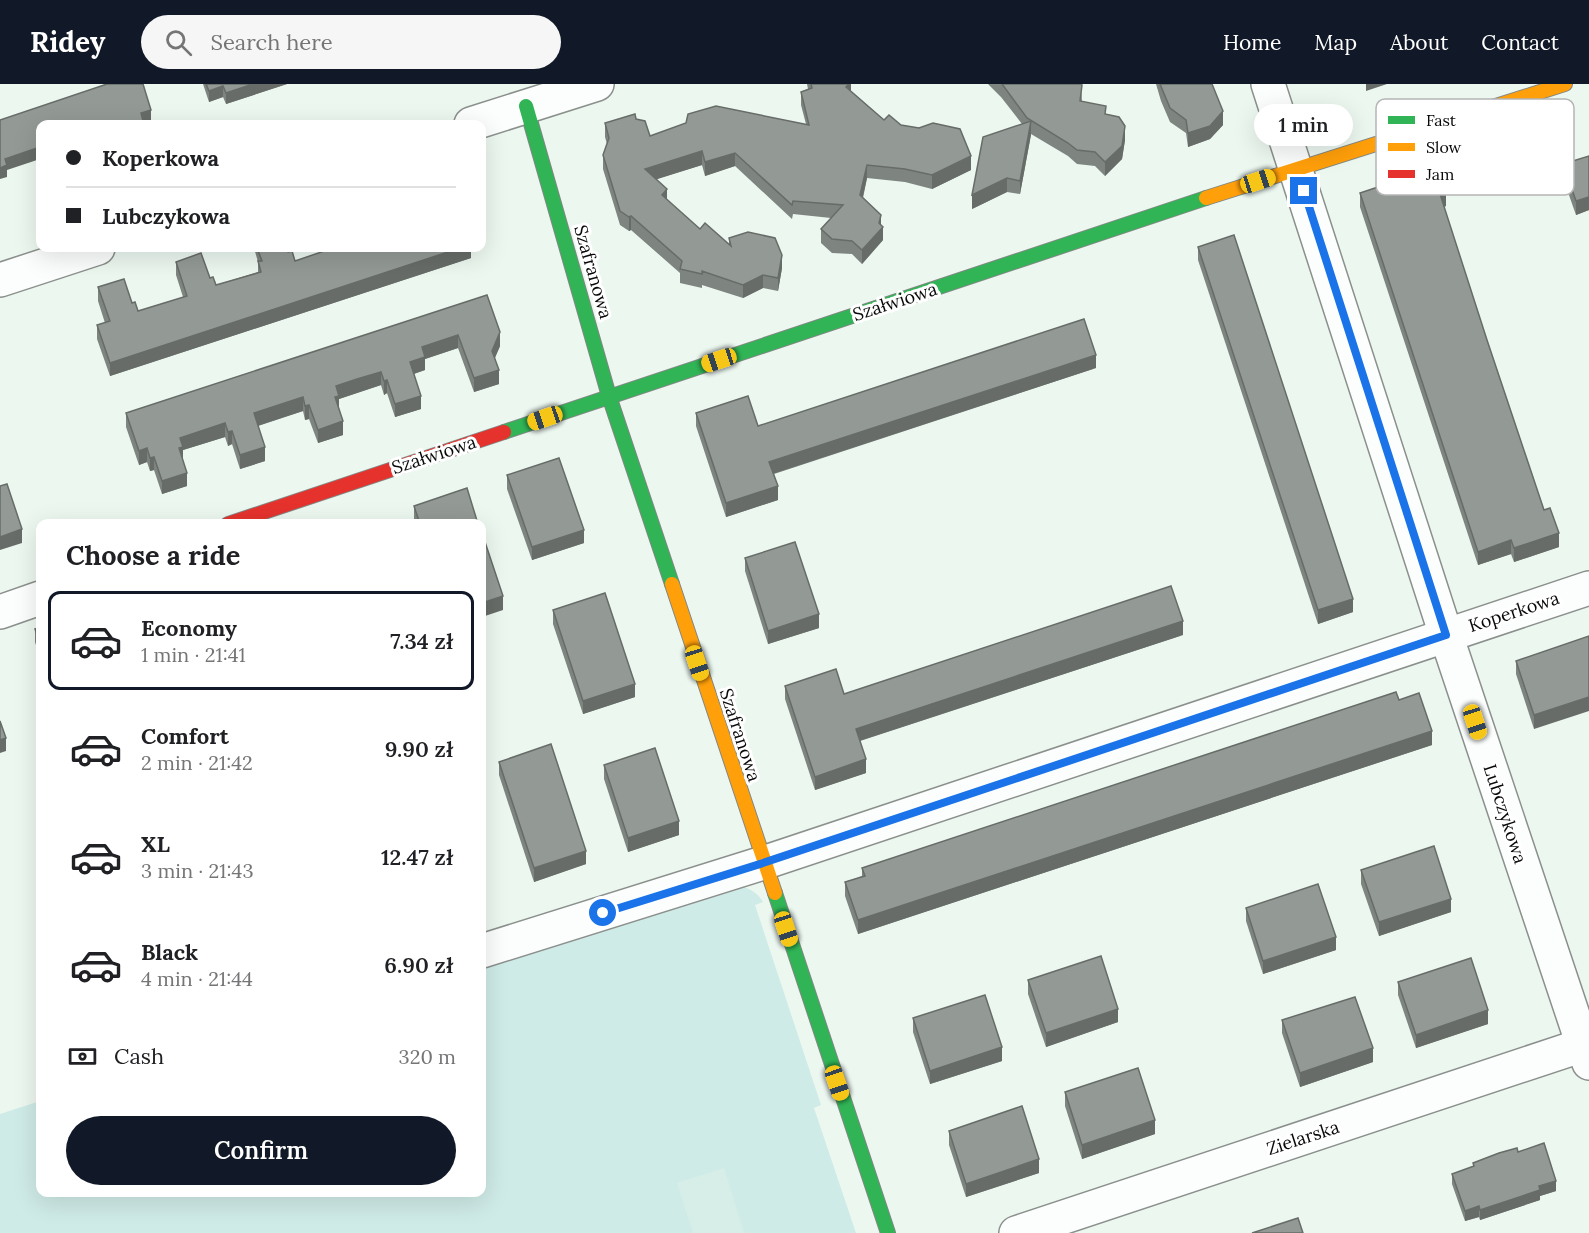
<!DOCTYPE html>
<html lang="en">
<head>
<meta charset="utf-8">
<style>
  body { margin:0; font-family:Lora,serif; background:#f6f6f6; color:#202124; height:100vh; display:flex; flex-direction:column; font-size:22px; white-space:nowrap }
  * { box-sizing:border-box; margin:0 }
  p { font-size:20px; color:#757577 }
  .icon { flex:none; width:33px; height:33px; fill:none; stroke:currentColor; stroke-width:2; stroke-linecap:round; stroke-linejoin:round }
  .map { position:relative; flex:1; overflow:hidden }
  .sheet { position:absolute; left:36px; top:435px; width:450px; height:678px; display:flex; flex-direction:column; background:#fff; border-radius:12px; box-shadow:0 6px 24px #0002 }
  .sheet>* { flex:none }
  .top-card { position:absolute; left:36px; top:36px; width:450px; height:132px; border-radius:12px; box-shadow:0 6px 24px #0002; display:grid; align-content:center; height:132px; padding:0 30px; background:#fff }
  .end { position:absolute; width:27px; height:27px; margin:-14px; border:8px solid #1a73e8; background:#fff; box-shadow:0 0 0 3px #fff }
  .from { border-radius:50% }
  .bubble { position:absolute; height:42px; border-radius:21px; background:#fff; box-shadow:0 6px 24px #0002; font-size:20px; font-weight:600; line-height:42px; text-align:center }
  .car { position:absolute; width:18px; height:36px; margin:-18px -9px; border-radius:8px; box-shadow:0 0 4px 2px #0007; background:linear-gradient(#f5c518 24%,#345 0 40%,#f5c518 0 76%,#345 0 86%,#f5c518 0) }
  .top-card b { display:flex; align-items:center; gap:21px; height:57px; font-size:22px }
  .top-card b+b { border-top:2px solid #e0e0e0 }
  .top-card i { width:15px; height:15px; background:#202124 }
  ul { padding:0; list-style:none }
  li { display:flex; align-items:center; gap:18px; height:99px; margin:0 12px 9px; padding:0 18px; border:3px solid transparent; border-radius:12px }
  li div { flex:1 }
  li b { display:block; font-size:22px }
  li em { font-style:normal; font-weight:600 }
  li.on { border-color:#111827 }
  li>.icon { width:54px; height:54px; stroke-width:1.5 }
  h2 { padding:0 30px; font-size:27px; line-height:72px }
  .pay { display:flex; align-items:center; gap:15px; height:66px; padding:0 30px; font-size:22px }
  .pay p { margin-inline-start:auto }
  .button { display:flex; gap:12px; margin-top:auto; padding:12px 30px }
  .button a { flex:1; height:69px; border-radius:36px; background:#111827; color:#fff; font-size:24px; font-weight:600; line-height:69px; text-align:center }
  header { display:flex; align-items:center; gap:36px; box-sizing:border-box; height:84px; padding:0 30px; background:#111827; color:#fff }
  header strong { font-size:28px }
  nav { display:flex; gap:33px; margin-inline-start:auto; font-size:21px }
  .search { width:420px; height:54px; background:#f6f6f6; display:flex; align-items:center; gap:15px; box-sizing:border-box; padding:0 21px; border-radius:33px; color:#757577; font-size:22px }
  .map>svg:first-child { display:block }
  .green { fill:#cfebe7 }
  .pitch { fill:#d7eee8 }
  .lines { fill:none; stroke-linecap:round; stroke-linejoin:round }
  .street-casing { stroke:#8b908d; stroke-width:36 }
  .fast-casing { stroke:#828784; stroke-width:16 }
  .slow-casing { stroke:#828784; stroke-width:16 }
  .jam-casing { stroke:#828784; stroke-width:16 }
  .street { stroke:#fcfefd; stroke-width:33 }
  .fast { stroke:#30b455; stroke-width:14 }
  .slow { stroke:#ff9f0a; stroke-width:14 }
  .jam { stroke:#e5322d; stroke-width:14 }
  .wall { fill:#7e8480 }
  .shaded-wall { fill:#676c68 }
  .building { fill:#939a95; stroke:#676c68; stroke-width:1.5 }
  .route { stroke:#1a73e8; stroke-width:8 }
  .labels { text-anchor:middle; stroke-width:6; stroke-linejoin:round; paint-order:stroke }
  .street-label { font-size:18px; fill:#090909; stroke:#fff }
  .key { fill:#fff; stroke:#b5b5b5; stroke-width:1.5 }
  .key-label { font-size:16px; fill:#090909 }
</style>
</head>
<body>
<header>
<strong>Ridey</strong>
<div class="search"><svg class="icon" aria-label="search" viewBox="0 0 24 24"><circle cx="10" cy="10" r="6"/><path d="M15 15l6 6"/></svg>Search here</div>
<nav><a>Home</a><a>Map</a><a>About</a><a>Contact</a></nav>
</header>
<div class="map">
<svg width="1589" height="1149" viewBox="0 0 1589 1149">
  <rect width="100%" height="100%" fill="#ecf7f0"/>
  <path class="green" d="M739 801C750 805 757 808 763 818L755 821 821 1021 814 1024 856 1149H0V1030L40 1017V1108H482V883Z"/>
  <path class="pitch" d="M724 1084 744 1149H693L677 1099Z"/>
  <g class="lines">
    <g class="street-casing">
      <g id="street">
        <path d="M1268 0 1446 551 1589 979"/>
        <path d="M471 40 597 0"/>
        <path d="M0 196 98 164"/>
        <path d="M0 528 40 514"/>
        <path d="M482 867 763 779 1589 504"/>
        <path d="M1016 1149 1589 959"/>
      </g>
    </g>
    <g class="fast-casing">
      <g id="fast">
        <path d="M526 22 609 312 672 500"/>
        <path d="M504 348 1206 114"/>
        <path d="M775 809 888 1149"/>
      </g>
    </g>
    <g class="slow-casing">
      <g id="slow">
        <path d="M1206 114 1565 0"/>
        <path d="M672 500 775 809"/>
      </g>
    </g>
    <g class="jam-casing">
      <path id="jam" d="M228 440 504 348"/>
    </g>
    <use href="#street" class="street"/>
    <use href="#fast" class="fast"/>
    <use href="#slow" class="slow"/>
    <use href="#jam" class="jam"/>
  </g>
  <g class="wall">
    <path d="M203 0H287L226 20 223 13 209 18Z"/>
    <path d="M807 0H851V7L884 36 901 41 971 86 932 105 905 98 867 94 863 114 881 141 883 156 862 180 852 170 832 169 821 159V145L831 134 793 130 792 135 735 82 705 92 702 81 656 95 667 116 700 145 729 160V154L782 184 778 207 763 204 743 214 702 201V204L680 199V189L631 146 629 147 620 141 603 85V71L607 60 605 53V39L636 35 650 52 806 40 801 21V8L808 5Z"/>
    <path d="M988 0H1081L1082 18 1106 30 1125 56 1122 75 1105 92 1095 82 1077 80 1068 72 1031 50 1020 110 1007 108 972 125 1022 40 1001 13Z"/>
    <path d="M1156 0H1212L1223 41 1210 55 1188 63 1186 49 1170 38 1161 17Z"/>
    <path d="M1589 72V126L1576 131 1563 94V80Z"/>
    <path d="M1360 109 1446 122 1444 123 1487 256 1544 426 1559 463 1514 478 1511 470 1478 481 1360 123Z"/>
    <path d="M1198 163 1353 528 1318 540 1198 176Z"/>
    <path d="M254 164H286L288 168 295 177 471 164V174L110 292 97 255V241L105 239 98 217V203L132 219 138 227 183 213 176 191V178L210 194 216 201 258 188V178Z"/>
    <path d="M487 211 500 262 495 274 499 300 474 308 458 264 425 275V286L414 290 421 325 395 333 387 309 384 311 381 301 339 315V324L343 351 318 359 309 335 305 336 303 327 258 342 265 377 240 385 232 360 228 362 225 353 183 366V376L187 402 162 410 154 386 150 387 147 378 139 381 126 343V329Z"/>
    <path d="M1096 284 774 390 778 416 726 433 696 342V329L758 342Z"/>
    <path d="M507 391 584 459 532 476 507 405Z"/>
    <path d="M414 422 478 440H415L414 435Z"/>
    <path d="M745 474 819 544 768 560 745 487Z"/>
    <path d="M553 526 635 613 583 630 553 540Z"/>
    <path d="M40 543V574L35 558V545Z"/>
    <path d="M1183 551 860 657 866 689 815 706 785 615V602L844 610Z"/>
    <path d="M1589 552 1534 645 1516 590V577Z"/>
    <path d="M1399 616 1432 661 858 850 845 812V798L862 792V784Z"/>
    <path d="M499 678 586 780 534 798 499 691Z"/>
    <path d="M604 681 679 751 628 768 604 695Z"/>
    <path d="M1361 786 1451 828 1379 852 1361 800Z"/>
    <path d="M1246 824 1336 866 1263 890 1246 837Z"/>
    <path d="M1028 896 1118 938 1046 963 1028 910Z"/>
    <path d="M1398 898 1488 940 1416 964 1398 911Z"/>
    <path d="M913 934 1002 977 930 1000 913 948Z"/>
    <path d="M1282 936 1373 978 1300 1003 1282 949Z"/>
    <path d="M1065 1008 1155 1050 1082 1075 1065 1022Z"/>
    <path d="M949 1047 1039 1089 966 1113 949 1061Z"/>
    <path d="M1518 1068 1556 1107 1540 1112V1116L1480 1136 1479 1133 1465 1137 1452 1100V1090L1473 1083V1079Z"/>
  </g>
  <g class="shaded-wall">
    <path d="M253 0H287L226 20V9Z"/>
    <path d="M849 0H851V11L846 3Z"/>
    <path d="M1366 0H1387L1366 7Z"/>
    <path d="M223 2V13L209 18V7Z"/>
    <path d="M151 26V37L143 40H132L141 29Z"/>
    <path d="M1223 27V41L1210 55 1188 63V49Z"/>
    <path d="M1031 37V51L1020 110V97Z"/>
    <path d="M1125 42V56L1122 75 1105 92V78Z"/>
    <path d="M40 63V75L7 86V93L0 95V84L5 75Z"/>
    <path d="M702 67V81L645 99V85Z"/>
    <path d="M735 69V82L705 92V78Z"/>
    <path d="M971 72V86L932 105V91Z"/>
    <path d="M867 81V94L860 125V111Z"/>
    <path d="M1007 94V108L972 125V111Z"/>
    <path d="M667 105V118L662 111Z"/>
    <path d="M1446 108V122L1440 124V110Z"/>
    <path d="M1589 113V126L1576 131V117Z"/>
    <path d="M881 131V144L883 143V156L862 180V166L879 139Z"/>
    <path d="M631 132V146L629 147V133Z"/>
    <path d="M460 164H471V174L110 292V279Z"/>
    <path d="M782 171V184L778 207V194Z"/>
    <path d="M763 191V204L743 214V201Z"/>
    <path d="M500 248V262L492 280V267Z"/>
    <path d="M458 251V264L425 275V286L410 291V278L422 263Z"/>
    <path d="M1096 271V284L769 391V378Z"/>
    <path d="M499 286V300L474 308V294Z"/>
    <path d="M381 288V301L339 315V326L335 327 336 302Z"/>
    <path d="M387 296V309L384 311V297Z"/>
    <path d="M421 312V325L395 333V320Z"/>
    <path d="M303 313V327L254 343V329Z"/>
    <path d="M309 321V335L305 336V322Z"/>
    <path d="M343 337V351L318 359V346Z"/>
    <path d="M225 339V353L183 366V377L179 378 180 354Z"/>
    <path d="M232 347V360L228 362V348Z"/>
    <path d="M265 363V377L240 385V371Z"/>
    <path d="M147 364V378L139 381V367Z"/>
    <path d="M154 373V386L150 387V374Z"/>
    <path d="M187 389V402L162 410V397Z"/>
    <path d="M778 402V416L726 433V419Z"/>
    <path d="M22 445V459L0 466V453Z"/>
    <path d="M584 446V459L532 476V463Z"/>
    <path d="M1559 449V463L1514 478V464Z"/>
    <path d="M1511 456V470L1478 481V468Z"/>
    <path d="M503 512V526L482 533V519Z"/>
    <path d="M1353 515V528L1318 540V526Z"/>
    <path d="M819 530V544L768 560V547Z"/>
    <path d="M1183 537V551L856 658V645Z"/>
    <path d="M635 600V613L583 630V617Z"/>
    <path d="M1589 613V627L1534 645V631Z"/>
    <path d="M1432 647V661L858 850V836Z"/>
    <path d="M6 654V667L0 669V656Z"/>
    <path d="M866 675V689L815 706V693Z"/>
    <path d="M679 737V751L628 768V754Z"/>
    <path d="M586 767V780L534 798V784Z"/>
    <path d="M1451 815V828L1379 852V838Z"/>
    <path d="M1336 853V866L1263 890V877Z"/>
    <path d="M1118 925V938L1046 963V949Z"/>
    <path d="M1488 926V940L1416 964V951Z"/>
    <path d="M1002 963V977L930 1000V987Z"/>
    <path d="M1373 964V978L1300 1003V989Z"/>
    <path d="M1155 1036V1050L1082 1075V1061Z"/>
    <path d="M1039 1075V1089L966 1113V1100Z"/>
    <path d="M1556 1097V1107L1540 1112V1116L1480 1136V1126L1539 1102Z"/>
    <path d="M1479 1122V1133L1465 1137V1127Z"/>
  </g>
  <g class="building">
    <path d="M107 0H143L151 26 141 29 143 37 132 40H40V63L5 75 7 81 0 84V36Z"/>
    <path d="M206 0H253L226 9 223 2 209 7Z"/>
    <path d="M811 0H849L846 3 884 36 889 31 901 41 919 44 933 39 960 45 971 72 932 91 905 85 867 81 860 111 881 131 879 139 883 143 862 166 852 157 832 155 821 145 843 121 793 117 792 121 735 69 705 78 702 67 645 85 667 105 662 111 700 145 705 139 731 162 729 154 748 148 775 154 782 171 778 194 763 191 743 201 702 187V190L680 185 682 177 631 132 629 133 620 127 603 71 609 54 605 39 635 30 636 35 645 37 650 52 686 39 688 30 716 22 809 41 801 8 812 4Z"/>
    <path d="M1002 0H1081L1082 1 1080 17 1106 22 1105 30 1119 33 1125 42 1122 62 1105 78 1095 68 1077 66 1068 59 1027 34Z"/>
    <path d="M1160 0H1212L1223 27 1210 42 1188 49 1186 36 1170 24Z"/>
    <path d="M1031 37 1020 97 1007 94 972 111 983 53Z"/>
    <path d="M1589 72V113L1576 117 1563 80Z"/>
    <path d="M1438 83 1446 108 1440 110 1487 256 1544 426 1550 424 1559 449 1514 464 1511 456 1478 468 1360 109Z"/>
    <path d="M1234 151 1353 515 1318 526 1198 163Z"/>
    <path d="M257 164H286L288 168 292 167 295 177 333 164H460L110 279 97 241 110 237 98 203 124 195 132 219 135 218 138 227 187 212 176 178 201 169 210 194 213 193 216 201 261 188 258 177H262Z"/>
    <path d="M487 211 500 248 492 267 499 286 474 294 458 251 422 263 425 273 410 278 421 312 395 320 387 296 384 297 381 288 357 295 336 302 339 312 335 313 343 337 318 346 309 321 305 322 303 313 254 329 265 363 240 371 232 347 228 348 225 339 180 354 183 363 179 364 187 389 162 397 154 373 150 374 147 364 139 367 126 329Z"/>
    <path d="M1084 235 1096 271 769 378 778 402 726 419 696 329 748 312 758 342Z"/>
    <path d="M559 374 584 446 532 463 507 391Z"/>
    <path d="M7 400 22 445 0 453V402Z"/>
    <path d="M467 404 478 440H420L414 422Z"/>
    <path d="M482 449 503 512 482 519Z"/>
    <path d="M795 458 819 530 768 547 745 474Z"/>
    <path d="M1171 502 1183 537 856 645 866 675 815 693 785 602 836 585 844 610Z"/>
    <path d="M605 509 635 600 583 617 553 526Z"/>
    <path d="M40 543V560L35 545Z"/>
    <path d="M1589 552V613L1534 631 1516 577Z"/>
    <path d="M1396 608 1399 616 1419 609 1432 647 858 836 845 798 865 792 862 784Z"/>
    <path d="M0 637 6 654 0 656Z"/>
    <path d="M551 660 586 767 534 784 499 678Z"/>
    <path d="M655 664 679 737 628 754 604 681Z"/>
    <path d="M1434 762 1451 815 1379 838 1361 786Z"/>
    <path d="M1318 800 1336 853 1263 877 1246 824Z"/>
    <path d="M1101 872 1118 925 1046 949 1028 896Z"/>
    <path d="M1471 874 1488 926 1416 951 1398 898Z"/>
    <path d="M985 911 1002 963 930 987 913 934Z"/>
    <path d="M1355 913 1373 964 1300 989 1282 936Z"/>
    <path d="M1138 984 1155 1036 1082 1061 1065 1008Z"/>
    <path d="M1022 1022 1039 1075 966 1100 949 1047Z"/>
    <path d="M1544 1059 1556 1097 1539 1102 1540 1106 1480 1126 1479 1122 1465 1127 1452 1090 1474 1082 1473 1079 1499 1069 1517 1064 1518 1068Z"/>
    <path d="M1298 1134 1303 1149H1252Z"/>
  </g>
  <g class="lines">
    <path class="route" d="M603 829 763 779 1446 551 1304 107"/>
  </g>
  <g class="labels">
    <g class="street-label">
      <text transform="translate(593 188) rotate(74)" y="6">Szafranowa</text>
      <text transform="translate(895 218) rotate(-18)" y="6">Szałwiowa</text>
      <text transform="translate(434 371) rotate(-18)" y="6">Szałwiowa</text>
      <text transform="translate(1514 528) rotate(-18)" y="6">Koperkowa</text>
      <text transform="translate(740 651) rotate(72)" y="6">Szafranowa</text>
      <text transform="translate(1505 730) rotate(72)" y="6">Lubczykowa</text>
      <text transform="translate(1303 1054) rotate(-18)" y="6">Zielarska</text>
    </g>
  </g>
  <rect x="1376" y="15" width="198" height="96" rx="9" class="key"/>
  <rect x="1388" y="32" width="27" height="8" fill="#30b455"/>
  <rect x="1388" y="59" width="27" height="8" fill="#ff9f0a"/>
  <rect x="1388" y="86" width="27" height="8" fill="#e5322d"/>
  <g class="key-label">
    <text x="1426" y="42">Fast</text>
    <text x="1426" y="69">Slow</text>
    <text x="1426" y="96">Jam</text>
  </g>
</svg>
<i class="end from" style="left:603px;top:829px"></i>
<i class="end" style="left:1304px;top:107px"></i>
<div class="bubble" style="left:1254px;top:20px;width:99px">1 min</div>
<i class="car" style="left:1258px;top:97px;rotate:72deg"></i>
<i class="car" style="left:719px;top:276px;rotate:252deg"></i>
<i class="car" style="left:545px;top:334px;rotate:251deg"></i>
<i class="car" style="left:697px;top:579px;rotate:162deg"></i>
<i class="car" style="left:1475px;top:638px;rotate:162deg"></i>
<i class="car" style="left:786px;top:845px;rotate:162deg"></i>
<i class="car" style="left:837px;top:999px;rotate:161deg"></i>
<div class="top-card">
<b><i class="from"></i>Koperkowa</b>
<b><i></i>Lubczykowa</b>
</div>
<section class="sheet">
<h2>Choose a ride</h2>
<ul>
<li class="on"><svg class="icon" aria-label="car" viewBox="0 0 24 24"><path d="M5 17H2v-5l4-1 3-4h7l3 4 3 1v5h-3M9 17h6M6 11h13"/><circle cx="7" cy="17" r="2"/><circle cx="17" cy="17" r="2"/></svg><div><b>Economy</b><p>1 min · 21:41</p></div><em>7.34 zł</em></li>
<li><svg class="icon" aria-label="car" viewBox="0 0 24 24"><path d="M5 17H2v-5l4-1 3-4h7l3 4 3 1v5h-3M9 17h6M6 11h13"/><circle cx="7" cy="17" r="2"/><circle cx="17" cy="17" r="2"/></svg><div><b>Comfort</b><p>2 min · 21:42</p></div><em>9.90 zł</em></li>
<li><svg class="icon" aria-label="car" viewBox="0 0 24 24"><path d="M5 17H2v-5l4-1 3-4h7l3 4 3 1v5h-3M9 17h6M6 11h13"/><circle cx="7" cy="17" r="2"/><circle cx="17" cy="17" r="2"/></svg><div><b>XL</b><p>3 min · 21:43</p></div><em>12.47 zł</em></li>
<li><svg class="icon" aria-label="car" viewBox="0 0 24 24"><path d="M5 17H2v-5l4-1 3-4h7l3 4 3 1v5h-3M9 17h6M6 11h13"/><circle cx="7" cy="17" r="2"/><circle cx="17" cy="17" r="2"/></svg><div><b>Black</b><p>4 min · 21:44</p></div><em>6.90 zł</em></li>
</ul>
<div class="pay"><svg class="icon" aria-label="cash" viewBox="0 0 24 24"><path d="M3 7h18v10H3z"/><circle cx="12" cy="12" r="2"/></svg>Cash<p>320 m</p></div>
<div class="button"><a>Confirm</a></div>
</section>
</div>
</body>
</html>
